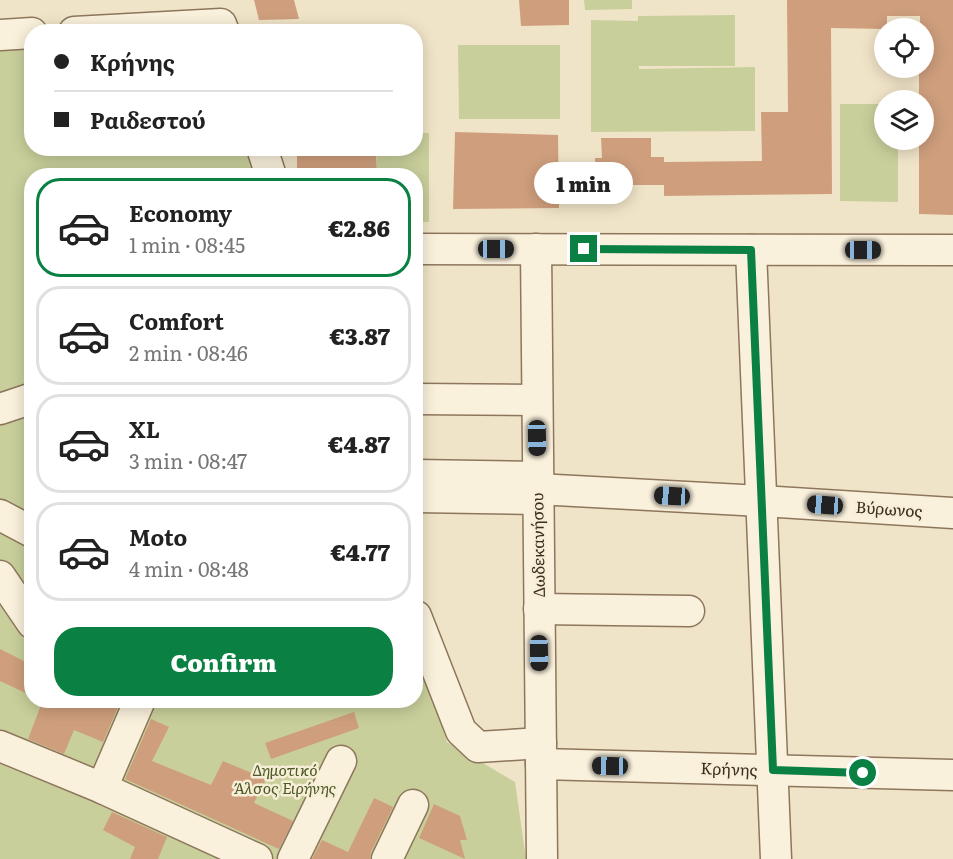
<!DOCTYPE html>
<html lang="en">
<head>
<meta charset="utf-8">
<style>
  body { margin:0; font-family:Literata,serif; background:#f6f6f6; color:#222; height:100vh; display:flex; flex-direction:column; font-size:22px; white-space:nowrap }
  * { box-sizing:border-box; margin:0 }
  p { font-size:20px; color:#767676 }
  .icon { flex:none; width:33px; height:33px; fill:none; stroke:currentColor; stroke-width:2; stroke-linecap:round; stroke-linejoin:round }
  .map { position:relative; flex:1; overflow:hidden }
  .sheet { position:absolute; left:24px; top:168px; width:399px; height:540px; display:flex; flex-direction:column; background:#fff; border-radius:24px; box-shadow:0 3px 15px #0003 }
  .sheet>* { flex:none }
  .hud { position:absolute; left:24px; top:24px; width:399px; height:132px; border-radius:24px; box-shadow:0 3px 15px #0003; display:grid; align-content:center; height:132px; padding:0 30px; background:#fff }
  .tools { position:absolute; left:874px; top:18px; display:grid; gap:12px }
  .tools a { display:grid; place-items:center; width:60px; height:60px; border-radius:50%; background:#fff; box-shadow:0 3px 15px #0003; font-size:30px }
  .end { position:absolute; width:27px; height:27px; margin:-14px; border:8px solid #0b8043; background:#fff; box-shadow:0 0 0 3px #fff }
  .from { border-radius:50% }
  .bubble { position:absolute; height:42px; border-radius:21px; background:#fff; box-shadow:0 3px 15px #0003; font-size:20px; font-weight:800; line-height:42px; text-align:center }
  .car { position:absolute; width:18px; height:36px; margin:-18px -9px; border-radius:8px; box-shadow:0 0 4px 2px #0007; background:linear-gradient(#222 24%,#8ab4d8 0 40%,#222 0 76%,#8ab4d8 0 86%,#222 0) }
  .hud b { display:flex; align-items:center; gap:21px; height:57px; font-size:22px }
  .hud b+b { border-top:2px solid #e0e0e0 }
  .hud i { width:15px; height:15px; background:#222 }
  ul { padding:10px 0 0; list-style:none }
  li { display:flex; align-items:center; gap:18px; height:99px; margin:0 12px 9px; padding:0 18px; border:3px solid #e0e0e0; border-radius:24px }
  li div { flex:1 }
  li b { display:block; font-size:22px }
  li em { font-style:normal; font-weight:800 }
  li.on { border-color:#0b8043 }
  li>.icon { width:54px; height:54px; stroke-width:1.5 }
  .primary-button { display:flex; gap:12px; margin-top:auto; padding:12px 30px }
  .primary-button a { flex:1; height:69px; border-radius:24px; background:#0b8043; color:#fff; font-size:24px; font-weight:800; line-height:69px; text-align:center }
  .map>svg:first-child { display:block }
  .green { fill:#c9cf9b }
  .building { fill:#cf9f7d }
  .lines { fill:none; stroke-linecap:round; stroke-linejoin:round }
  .minor-casing { stroke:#8d765c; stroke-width:33 }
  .minor { stroke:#faf1dc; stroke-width:30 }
  .route { stroke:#0b8043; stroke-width:8 }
  .labels { text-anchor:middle; stroke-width:5; stroke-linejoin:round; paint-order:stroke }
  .street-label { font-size:16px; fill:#3d2e20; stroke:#f7eed8 }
  .park-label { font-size:16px; font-style:italic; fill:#4d5a26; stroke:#f7eed8 }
</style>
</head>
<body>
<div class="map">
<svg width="953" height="859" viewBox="0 0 953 859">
  <rect width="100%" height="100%" fill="#f0e4c8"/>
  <g class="green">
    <path d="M584 0H632V9L585 10Z"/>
    <path d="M735 15V66H639V69L755 67V131L591 132V20L638 21V16Z"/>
    <path d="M31 44 32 148 249 149 258 175 32 176V700H416V645L447 742 515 782 526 859H0V46Z"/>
    <path d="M458 45H560V119H459Z"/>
    <path d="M840 104H885V140H898V202L840 201Z"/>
    <path d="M416 133H429V222H416V176L377 175V149L416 148Z"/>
  </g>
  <g class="building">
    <path d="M254 0H294L299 19 259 20Z"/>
    <path d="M519 0H569V25L521 26Z"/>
    <path d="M787 0H953V215L919 214V140H924V100H919V68H924V28H920V16H887V28L885 29 831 28 832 194 664 196V185H618V181H596L595 158H602L601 138H651V157H664V162L762 161 761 112H788Z"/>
    <path d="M455 132 558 135 559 208 453 209Z"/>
    <path d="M297 148H376L377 176H297Z"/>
    <path d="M0 649 32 665V696L0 681Z"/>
    <path d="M43 700H121L103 742 74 730 64 754 28 739Z"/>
    <path d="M354 712 359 728 271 759 265 743Z"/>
    <path d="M151 719 169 727 152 761 211 785 223 761 266 779 254 803 293 821 279 849 125 779Z"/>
    <path d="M374 798 393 807 371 852 370 859H312L322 840 348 852Z"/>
    <path d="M434 804 460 816 467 840H460L465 859 419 838Z"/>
    <path d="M112 812 167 837 158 859H130L135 847 103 830Z"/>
  </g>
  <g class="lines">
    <g class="minor-casing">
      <g id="minor">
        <path d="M74 32 221 24 224 32"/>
        <path d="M0 35 32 33"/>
        <path d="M262 148 271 176"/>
        <path d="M416 249 953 250"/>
        <path d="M536 249 542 859"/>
        <path d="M751 250 776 859"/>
        <path d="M416 399 536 400"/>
        <path d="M0 409 30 399"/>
        <path d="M416 475 537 477"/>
        <path d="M537 489 761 501 953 513"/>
        <path d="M416 497 538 499"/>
        <path d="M0 515 32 532"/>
        <path d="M0 576 32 623"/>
        <path d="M539 609 689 611"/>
        <path d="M416 616 461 731 478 747 541 743"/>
        <path d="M0 746 102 788 257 859"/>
        <path d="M541 764 953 775"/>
        <path d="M102 788 140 700"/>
        <path d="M293 859 341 761"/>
        <path d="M387 859 413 805"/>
      </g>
    </g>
    <use href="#minor" class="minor"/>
  </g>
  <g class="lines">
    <path class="route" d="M584 249 751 250 773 770 863 773"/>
  </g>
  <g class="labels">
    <g class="street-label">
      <text transform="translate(889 509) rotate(4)" y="6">Βύρωνος</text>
      <text transform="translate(538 545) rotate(-91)" y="6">Δωδεκανήσου</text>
      <text transform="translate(729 769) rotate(2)" y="6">Κρήνης</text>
    </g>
    <g class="park-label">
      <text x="285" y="776">Δημοτικό<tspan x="285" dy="18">Άλσος Ειρήνης</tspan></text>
    </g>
  </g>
</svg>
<div class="tools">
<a><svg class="icon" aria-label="locate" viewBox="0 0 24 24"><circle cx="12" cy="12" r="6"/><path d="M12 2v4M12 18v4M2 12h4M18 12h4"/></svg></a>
<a><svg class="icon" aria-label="layers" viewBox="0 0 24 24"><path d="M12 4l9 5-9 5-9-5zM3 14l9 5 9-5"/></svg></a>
</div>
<i class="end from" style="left:863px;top:773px"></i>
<i class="end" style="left:584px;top:249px"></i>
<div class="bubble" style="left:534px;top:162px;width:99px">1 min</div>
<i class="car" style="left:496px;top:249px;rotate:90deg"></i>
<i class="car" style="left:863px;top:250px;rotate:90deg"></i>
<i class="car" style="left:537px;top:438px;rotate:179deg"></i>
<i class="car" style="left:672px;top:496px;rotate:273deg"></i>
<i class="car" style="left:825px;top:505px;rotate:274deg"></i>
<i class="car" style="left:539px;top:653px;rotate:179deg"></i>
<i class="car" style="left:610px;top:766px;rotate:271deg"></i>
<div class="hud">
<b><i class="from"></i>Κρήνης</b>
<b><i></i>Ραιδεστού</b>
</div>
<section class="sheet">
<ul>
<li class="on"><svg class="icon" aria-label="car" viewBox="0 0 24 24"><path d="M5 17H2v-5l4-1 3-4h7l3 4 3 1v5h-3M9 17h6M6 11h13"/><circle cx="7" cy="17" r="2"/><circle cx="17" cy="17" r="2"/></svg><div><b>Economy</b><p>1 min · 08:45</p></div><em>€2.86</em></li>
<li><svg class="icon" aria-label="car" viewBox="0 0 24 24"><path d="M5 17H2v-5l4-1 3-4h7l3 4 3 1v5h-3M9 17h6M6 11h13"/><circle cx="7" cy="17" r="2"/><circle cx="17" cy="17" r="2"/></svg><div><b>Comfort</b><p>2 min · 08:46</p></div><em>€3.87</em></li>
<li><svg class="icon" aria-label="car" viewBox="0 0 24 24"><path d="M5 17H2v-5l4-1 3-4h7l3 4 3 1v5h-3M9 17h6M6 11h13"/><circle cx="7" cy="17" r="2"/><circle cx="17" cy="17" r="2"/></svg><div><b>XL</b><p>3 min · 08:47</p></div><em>€4.87</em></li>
<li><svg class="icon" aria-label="car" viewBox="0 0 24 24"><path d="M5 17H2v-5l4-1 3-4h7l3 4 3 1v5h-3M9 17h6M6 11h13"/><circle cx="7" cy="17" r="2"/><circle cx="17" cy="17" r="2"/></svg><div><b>Moto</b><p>4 min · 08:48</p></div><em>€4.77</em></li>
</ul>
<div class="primary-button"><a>Confirm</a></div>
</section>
</div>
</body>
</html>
